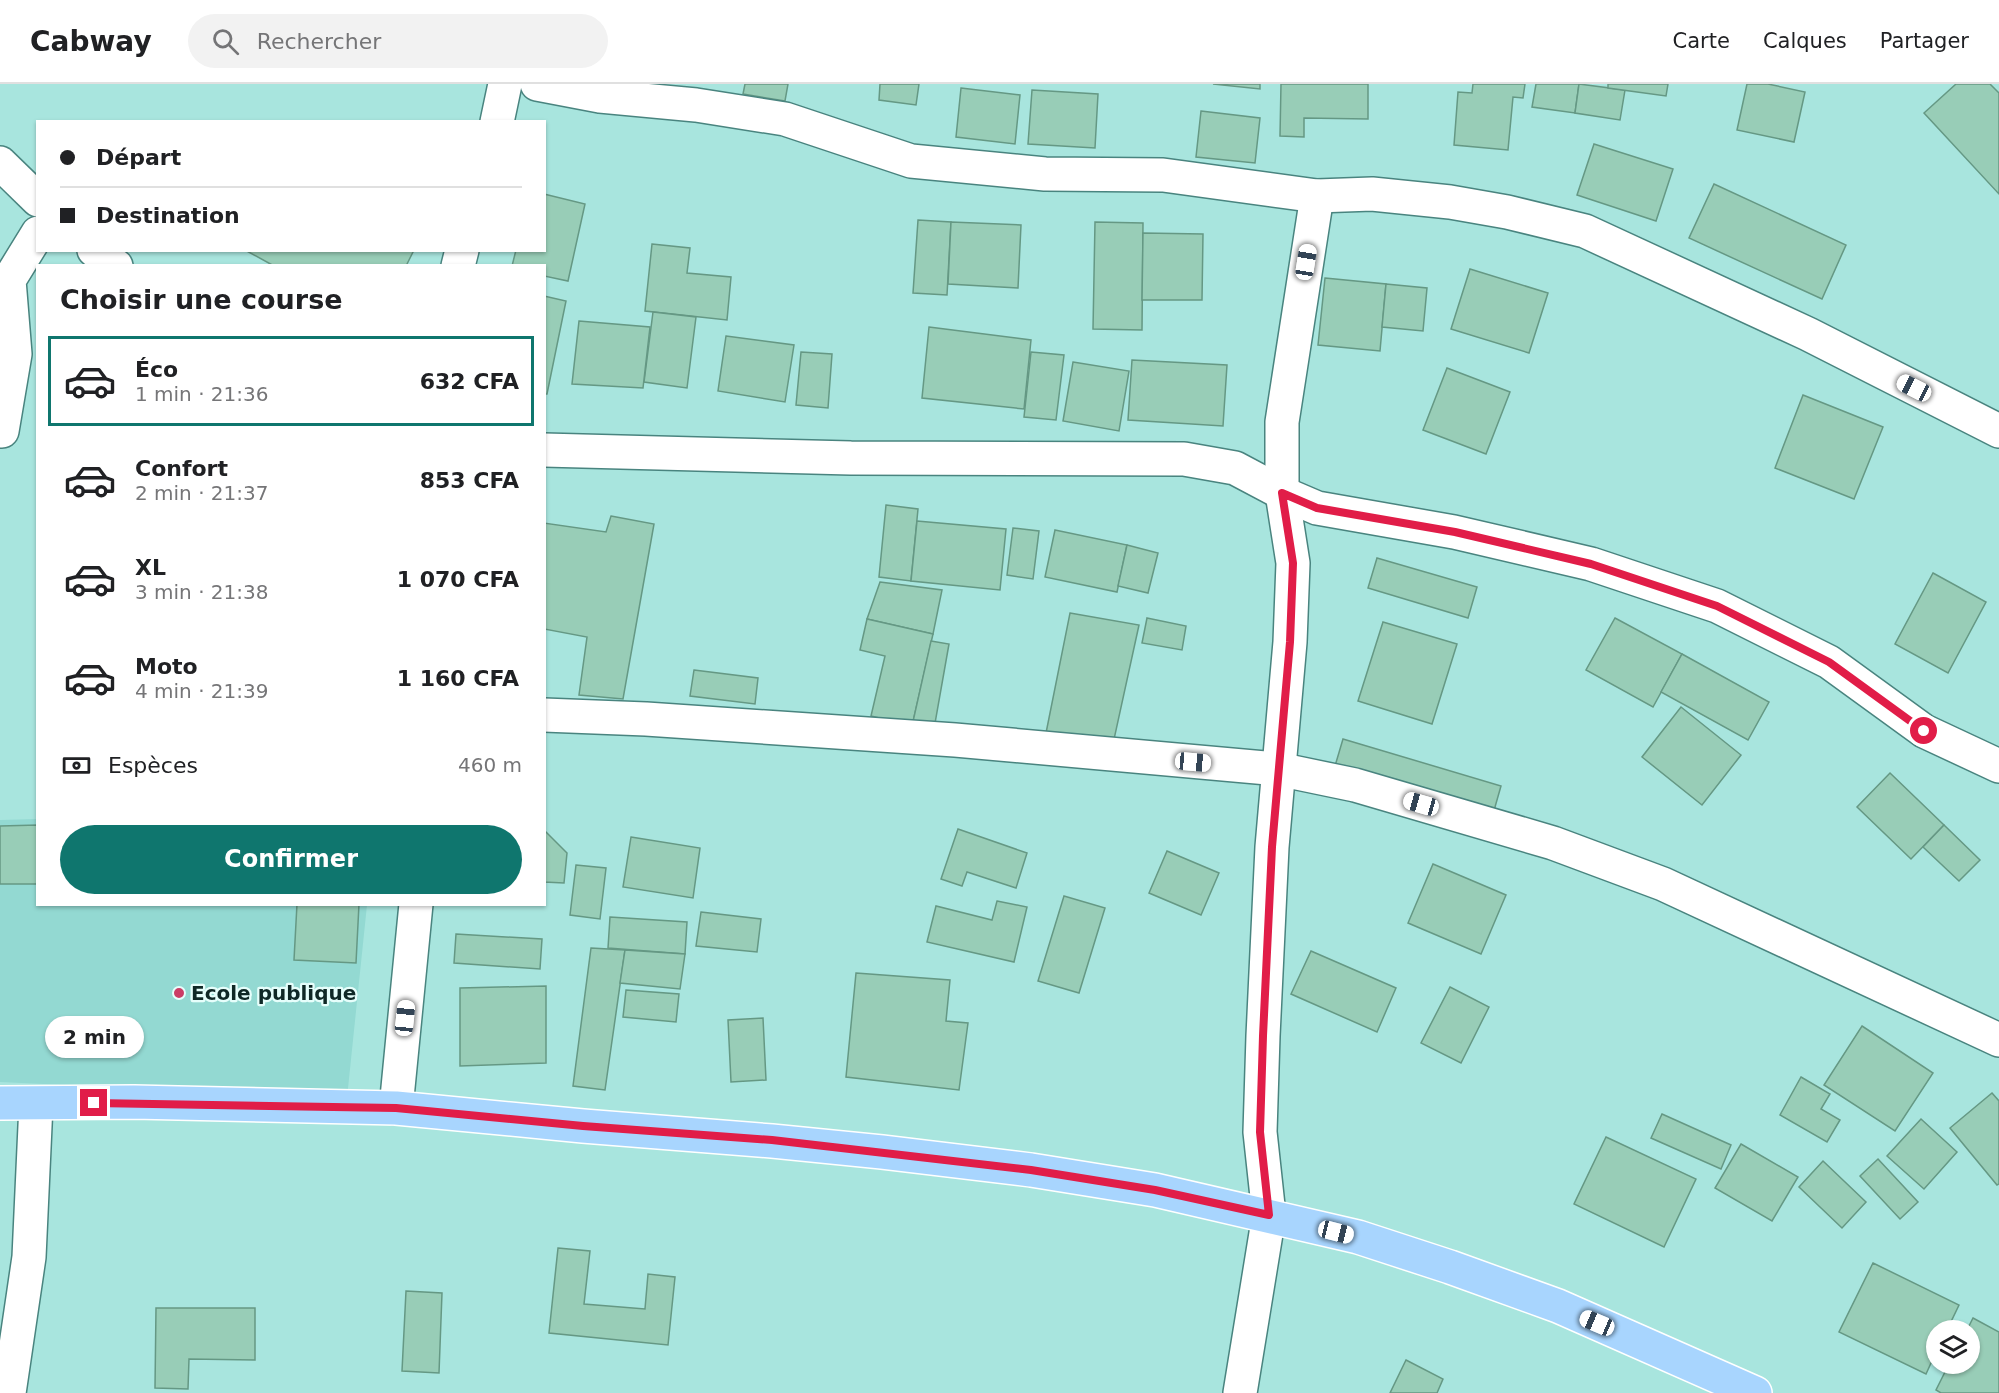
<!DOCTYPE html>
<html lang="fr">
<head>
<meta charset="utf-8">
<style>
  body { margin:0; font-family:"DejaVu Sans",sans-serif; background:#f2f2f2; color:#202124; height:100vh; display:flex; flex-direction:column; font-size:22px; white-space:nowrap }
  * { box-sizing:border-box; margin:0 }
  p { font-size:20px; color:#757577 }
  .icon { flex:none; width:33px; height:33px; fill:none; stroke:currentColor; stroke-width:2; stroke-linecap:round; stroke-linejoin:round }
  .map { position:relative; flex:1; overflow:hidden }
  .sheet { position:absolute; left:36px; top:180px; width:510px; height:642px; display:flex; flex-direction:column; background:#fff; border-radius:0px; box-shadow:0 2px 4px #0004 }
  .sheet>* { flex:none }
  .banner { position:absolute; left:36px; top:36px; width:510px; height:132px; border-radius:0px; box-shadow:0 2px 4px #0004; display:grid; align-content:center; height:132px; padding:0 24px; background:#fff }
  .buttons { position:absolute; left:1926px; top:1236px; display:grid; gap:12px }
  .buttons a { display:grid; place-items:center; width:54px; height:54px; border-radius:50%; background:#fff; box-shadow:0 2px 4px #0004; font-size:30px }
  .end { position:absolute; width:27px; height:27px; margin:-14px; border:8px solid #e11d48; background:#fff; box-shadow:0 0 0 3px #fff }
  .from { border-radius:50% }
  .bubble { position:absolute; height:42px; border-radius:21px; background:#fff; box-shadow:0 2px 4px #0004; font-size:20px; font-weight:800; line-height:42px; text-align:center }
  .car { position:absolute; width:18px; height:36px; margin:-18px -9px; border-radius:8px; box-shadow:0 0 4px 2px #0007; background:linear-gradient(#fff 24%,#345 0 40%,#fff 0 76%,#345 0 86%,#fff 0) }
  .banner b { display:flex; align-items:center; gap:21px; height:57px; font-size:22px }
  .banner b+b { border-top:2px solid #e0e0e0 }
  .banner i { width:15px; height:15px; background:#202124 }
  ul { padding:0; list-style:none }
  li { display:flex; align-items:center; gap:18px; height:90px; margin:0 12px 9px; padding:0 12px; border:3px solid transparent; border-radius:0px }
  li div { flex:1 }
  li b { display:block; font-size:22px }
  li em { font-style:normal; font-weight:800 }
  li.on { border-color:#0f766e }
  li>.icon { width:54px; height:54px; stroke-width:1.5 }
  h2 { padding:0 24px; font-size:27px; line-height:72px }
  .pay { display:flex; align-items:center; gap:15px; height:66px; padding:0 24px; font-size:22px }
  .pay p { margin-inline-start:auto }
  .cta { display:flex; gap:12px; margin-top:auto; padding:12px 24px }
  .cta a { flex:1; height:69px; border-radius:36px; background:#0f766e; color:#fff; font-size:24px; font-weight:800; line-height:69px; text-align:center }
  header { display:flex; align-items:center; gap:36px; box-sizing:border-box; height:84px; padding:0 30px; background:#fff; border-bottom:2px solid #e0e0e0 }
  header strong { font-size:28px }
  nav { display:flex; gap:33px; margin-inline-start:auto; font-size:21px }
  .search { width:420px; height:54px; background:#f2f2f2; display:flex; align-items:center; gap:15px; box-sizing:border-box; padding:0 21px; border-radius:33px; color:#757577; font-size:22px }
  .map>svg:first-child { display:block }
  .built { fill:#93d9d2 }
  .building { fill:#98cdb7; stroke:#659884; stroke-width:1.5 }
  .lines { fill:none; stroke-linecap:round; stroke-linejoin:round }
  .minor-casing { stroke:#49847f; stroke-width:36 }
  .major-casing { stroke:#fff; stroke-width:36 }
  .minor { stroke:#fff; stroke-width:33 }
  .major { stroke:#a8d5fe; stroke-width:33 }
  .route { stroke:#e11d48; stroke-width:8 }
  .poi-dot { fill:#cb3d66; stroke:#e6fefb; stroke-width:2 }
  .labels { text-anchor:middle; stroke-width:4.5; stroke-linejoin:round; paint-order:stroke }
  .poi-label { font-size:20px; font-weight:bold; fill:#0f2826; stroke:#e6fefb; text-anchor:start }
</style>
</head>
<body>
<header>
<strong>Cabway</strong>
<div class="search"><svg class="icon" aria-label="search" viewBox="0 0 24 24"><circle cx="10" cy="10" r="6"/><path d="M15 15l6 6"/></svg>Rechercher</div>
<nav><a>Carte</a><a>Calques</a><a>Partager</a></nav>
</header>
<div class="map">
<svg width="1999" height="1309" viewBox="0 0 1999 1309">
  <rect width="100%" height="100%" fill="#a8e5de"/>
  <path class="built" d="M37 735 38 820 367 821 347 1014 0 998V736Z"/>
  <g class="building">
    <path d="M745 0H788L785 17 743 10Z"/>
    <path d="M880 0H919L916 21 879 16Z"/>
    <path d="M1213 0H1260V5Z"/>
    <path d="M1281 0H1368V35L1304 34V53L1280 52Z"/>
    <path d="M1473 0H1525L1523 14 1513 13 1508 66 1454 61 1458 8 1472 9Z"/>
    <path d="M1536 0H1579L1575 29 1532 23Z"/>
    <path d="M1579 0 1625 6 1620 36 1575 29Z"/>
    <path d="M1608 0H1668L1666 12 1608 4Z"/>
    <path d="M1747 0H1768L1805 8 1794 58 1737 46Z"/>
    <path d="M1956 0H1990L1999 9V110L1924 29Z"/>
    <path d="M961 4 1020 11 1015 60 956 53Z"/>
    <path d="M1032 6 1098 10 1095 64 1028 60Z"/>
    <path d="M1201 27 1260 34 1255 79 1196 73Z"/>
    <path d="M1594 60 1673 85 1656 137 1577 111Z"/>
    <path d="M1714 100 1846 161 1822 215 1689 154Z"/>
    <path d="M544 110 585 120 568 197 544 192V182H512L516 166H544Z"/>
    <path d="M918 136 951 138 947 211 913 209Z"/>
    <path d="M951 138 1021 141 1018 204 948 200Z"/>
    <path d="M1095 138 1143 139 1142 246 1093 245Z"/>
    <path d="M1143 149 1203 150 1202 216H1142Z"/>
    <path d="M652 160 690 164 687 189 731 193 727 236 645 227Z"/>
    <path d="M245 166H414L406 182H274Z"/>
    <path d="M1470 185 1548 209 1529 269 1451 245Z"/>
    <path d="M1325 194 1386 200 1380 267 1318 261Z"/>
    <path d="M1386 200 1427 204 1423 247 1382 243Z"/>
    <path d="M544 212 566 217 547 310H544Z"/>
    <path d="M653 228 696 233 687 304 644 298Z"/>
    <path d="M579 237 650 243 643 304 572 300Z"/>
    <path d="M929 243 1031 256 1024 325 922 314Z"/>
    <path d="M726 252 794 261 785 318 718 307Z"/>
    <path d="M801 268 832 270 828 324 796 321Z"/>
    <path d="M1031 268 1064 271 1056 336 1024 333Z"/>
    <path d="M1132 276 1227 281 1223 342 1128 336Z"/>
    <path d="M1073 278 1129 287 1119 347 1063 337Z"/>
    <path d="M1447 284 1510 308 1486 370 1423 346Z"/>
    <path d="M1803 311 1883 343 1854 415 1775 384Z"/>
    <path d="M886 421 918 425 911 497 879 493Z"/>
    <path d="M611 432 654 440 623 615 579 611 587 553 544 545V439L606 448Z"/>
    <path d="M917 437 1006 445 1000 506 911 497Z"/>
    <path d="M1013 444 1039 447 1033 495 1007 491Z"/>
    <path d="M1055 446 1127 461 1117 508 1045 493Z"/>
    <path d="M1127 461 1158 469 1148 509 1118 502Z"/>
    <path d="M1377 474 1477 503 1468 534 1368 504Z"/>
    <path d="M1933 489 1986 518 1948 589 1895 560Z"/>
    <path d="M880 498 942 506 933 550 867 535Z"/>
    <path d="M1070 529 1139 541 1113 660 1046 649Z"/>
    <path d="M1147 534 1186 542 1182 566 1142 559Z"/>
    <path d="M1615 534 1682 570 1653 623 1586 586Z"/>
    <path d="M867 535 933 550 912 642 871 632 885 572 860 566Z"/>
    <path d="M1383 538 1457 560 1432 640 1358 617Z"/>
    <path d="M931 557 949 560 934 645 912 642Z"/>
    <path d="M1682 570 1769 618 1748 656 1661 608Z"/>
    <path d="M694 586 758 594 755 620 690 612Z"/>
    <path d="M1681 623 1741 671 1702 721 1642 673Z"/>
    <path d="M1343 655 1501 702 1493 730 1335 682Z"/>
    <path d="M1890 689 1944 741 1911 775 1857 723Z"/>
    <path d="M38 741V800H0V742Z"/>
    <path d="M1944 741 1980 776 1959 797 1923 763Z"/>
    <path d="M958 745 1027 769 1016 804 967 788 962 802 941 795Z"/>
    <path d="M544 746 567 769 564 799 544 798Z"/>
    <path d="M631 753 700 764 693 814 623 803Z"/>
    <path d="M1167 767 1219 789 1201 831 1149 809Z"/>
    <path d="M1433 780 1506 811 1481 870 1408 839Z"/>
    <path d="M576 781 606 784 600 835 570 831Z"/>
    <path d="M1064 812 1105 824 1079 909 1038 897Z"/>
    <path d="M997 817 1027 823 1014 878 927 858 936 822 992 836Z"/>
    <path d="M297 820H359L356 879 294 876Z"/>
    <path d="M701 828 761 835 757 868 696 862Z"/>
    <path d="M610 833 687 838 685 870 608 864Z"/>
    <path d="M456 850 542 855 540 885 454 879Z"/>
    <path d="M591 864 625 866 605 1006 573 1002Z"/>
    <path d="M625 866 685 870 680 905 620 899Z"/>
    <path d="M1311 867 1396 904 1377 948 1291 910Z"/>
    <path d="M856 889 950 896 946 937 968 939 959 1006 846 993Z"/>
    <path d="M546 902V979L460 982V904Z"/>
    <path d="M1450 903 1489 923 1461 979 1421 959Z"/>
    <path d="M626 906 679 910 676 938 623 933Z"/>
    <path d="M763 934 766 996 731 998 728 936Z"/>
    <path d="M1862 942 1933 989 1895 1047 1824 1001Z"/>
    <path d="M1801 993 1830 1010 1821 1025 1840 1036 1827 1058 1780 1031Z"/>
    <path d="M1992 1009 1999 1017V1100L1997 1101 1950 1044Z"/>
    <path d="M1662 1030 1731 1061 1721 1085 1651 1054Z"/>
    <path d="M1921 1035 1957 1068 1924 1105 1887 1072Z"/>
    <path d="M1606 1053 1696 1095 1664 1163 1574 1120Z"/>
    <path d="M1741 1060 1798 1093 1772 1137 1715 1104Z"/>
    <path d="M1878 1075 1918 1118 1900 1135 1860 1092Z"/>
    <path d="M1823 1077 1866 1118 1842 1144 1799 1103Z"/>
    <path d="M558 1164 590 1167 584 1220 645 1225 648 1190 675 1193 668 1261 549 1249Z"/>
    <path d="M1873 1179 1959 1221 1947 1246H1936V1268L1926 1290 1839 1248Z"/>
    <path d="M406 1207 442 1209 439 1289 402 1287Z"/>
    <path d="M156 1224H255V1276L189 1275 188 1305 155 1304Z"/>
    <path d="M1973 1234 1999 1248V1309H1941L1936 1306 1949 1280H1970V1246H1967Z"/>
    <path d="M1406 1276 1443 1295 1437 1309H1390Z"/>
  </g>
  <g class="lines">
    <g class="minor-casing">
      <g id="minor">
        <path d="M537 0 600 12 696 21 785 35 911 77 1045 90 1163 91 1317 112 1372 110 1450 118 1507 128 1585 147 1808 250 1999 347"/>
        <path d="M497 38 505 0"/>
        <path d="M0 79 38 116"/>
        <path d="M94 166 116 182"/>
        <path d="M458 182 462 166"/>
        <path d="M2 347 15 270 9 196 38 149"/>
        <path d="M544 366 851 374 1184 375 1235 384 1282 409 1317 424 1454 448 1591 480 1717 522 1829 578 1924 647 1999 682"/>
        <path d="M544 631 646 635 955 656 1278 685 1355 701 1553 759 1663 800 1999 956"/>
        <path d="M396 1024 416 820"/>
        <path d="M9 1309 29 1173 36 1020"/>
        <path d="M1240 1309 1269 1131 1260 1048 1263 952 1272 763 1290 558 1293 479 1282 409V338L1317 112"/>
      </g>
    </g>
    <g class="major-casing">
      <path id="major" d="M0 1019 134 1018 396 1024 583 1042 772 1057 882 1068 1031 1086 1155 1106 1358 1153 1450 1183 1558 1222 1755 1309"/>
    </g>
    <use href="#minor" class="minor"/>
    <use href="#major" class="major"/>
  </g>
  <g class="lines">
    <path class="route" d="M94 1019 396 1024 583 1042 772 1056 1031 1086 1155 1106 1269 1131 1260 1048 1263 952 1272 763 1290 558 1293 479 1282 409 1317 424 1455 448 1591 480 1717 522 1829 578 1924 647"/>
  </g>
  <circle class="poi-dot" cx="179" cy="909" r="6"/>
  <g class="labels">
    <g class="poi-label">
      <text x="191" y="916">Ecole publique</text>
    </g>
  </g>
</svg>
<div class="buttons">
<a><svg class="icon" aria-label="layers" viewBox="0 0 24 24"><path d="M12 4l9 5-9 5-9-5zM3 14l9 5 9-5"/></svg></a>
</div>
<i class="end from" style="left:1924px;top:647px"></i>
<i class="end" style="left:94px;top:1019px"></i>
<div class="bubble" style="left:45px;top:932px;width:99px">2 min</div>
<i class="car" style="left:1306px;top:178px;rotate:9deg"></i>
<i class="car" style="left:1914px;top:304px;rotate:297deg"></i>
<i class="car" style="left:1193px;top:678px;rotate:95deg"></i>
<i class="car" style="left:1421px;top:720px;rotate:286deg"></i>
<i class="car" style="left:405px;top:934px;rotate:6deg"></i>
<i class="car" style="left:1336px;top:1148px;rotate:104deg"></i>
<i class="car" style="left:1597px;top:1239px;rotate:293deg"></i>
<div class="banner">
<b><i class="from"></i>Départ</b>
<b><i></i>Destination</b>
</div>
<section class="sheet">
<h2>Choisir une course</h2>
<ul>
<li class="on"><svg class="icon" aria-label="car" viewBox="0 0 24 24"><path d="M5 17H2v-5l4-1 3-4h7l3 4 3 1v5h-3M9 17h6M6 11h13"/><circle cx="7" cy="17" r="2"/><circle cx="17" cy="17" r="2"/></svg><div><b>Éco</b><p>1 min · 21:36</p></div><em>632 CFA</em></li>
<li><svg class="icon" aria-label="car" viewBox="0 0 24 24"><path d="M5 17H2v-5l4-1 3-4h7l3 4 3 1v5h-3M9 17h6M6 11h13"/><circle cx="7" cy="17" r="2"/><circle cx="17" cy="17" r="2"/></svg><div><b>Confort</b><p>2 min · 21:37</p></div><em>853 CFA</em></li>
<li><svg class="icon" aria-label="car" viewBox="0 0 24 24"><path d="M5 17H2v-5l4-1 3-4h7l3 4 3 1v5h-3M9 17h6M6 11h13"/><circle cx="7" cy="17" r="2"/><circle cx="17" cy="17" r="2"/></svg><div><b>XL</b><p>3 min · 21:38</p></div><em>1 070 CFA</em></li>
<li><svg class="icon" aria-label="car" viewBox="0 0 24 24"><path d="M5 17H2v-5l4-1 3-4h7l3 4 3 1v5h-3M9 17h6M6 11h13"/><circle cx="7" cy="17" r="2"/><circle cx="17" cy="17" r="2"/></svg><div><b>Moto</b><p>4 min · 21:39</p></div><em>1 160 CFA</em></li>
</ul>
<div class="pay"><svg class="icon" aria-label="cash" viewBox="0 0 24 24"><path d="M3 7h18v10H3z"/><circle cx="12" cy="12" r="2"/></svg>Espèces<p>460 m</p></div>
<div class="cta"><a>Confirmer</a></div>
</section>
</div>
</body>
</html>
